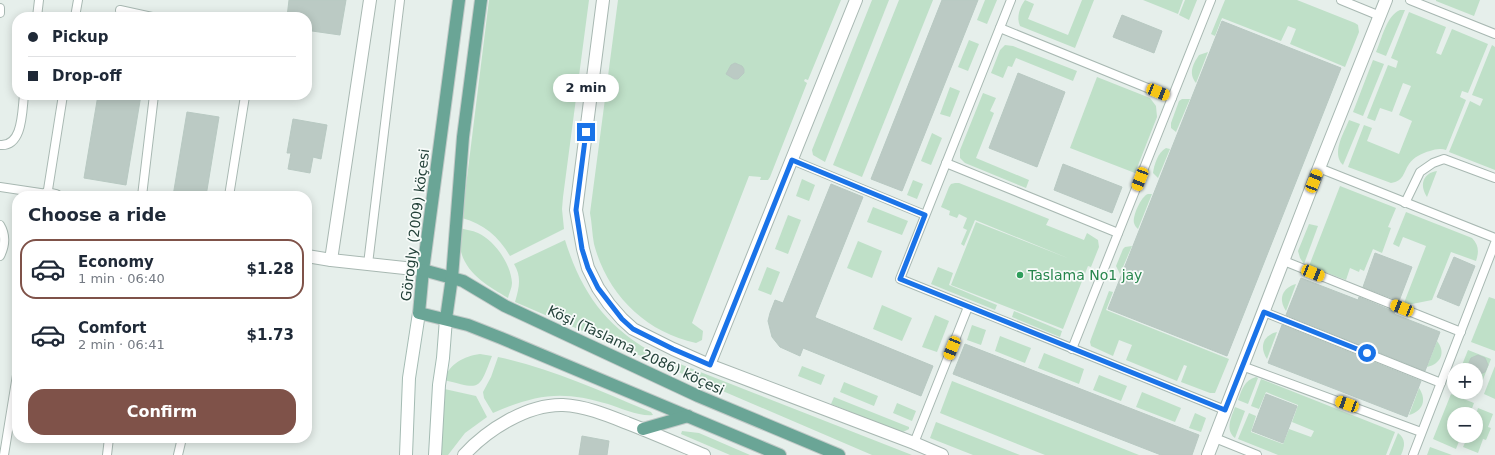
<!DOCTYPE html>
<html lang="en">
<head>
<meta charset="utf-8">
<style>
  body { margin:0; font-family:"DejaVu Sans",sans-serif; background:#f6f6f7; color:#1f2937; height:100vh; display:flex; flex-direction:column; font-size:15px; white-space:nowrap }
  * { box-sizing:border-box; margin:0 }
  p { font-size:13px; color:#747a83 }
  .icon { flex:none; width:22px; height:22px; fill:none; stroke:currentColor; stroke-width:2; stroke-linecap:round; stroke-linejoin:round }
  .map { position:relative; flex:1; overflow:hidden }
  .sheet { position:absolute; left:12px; top:191px; width:300px; height:252px; display:flex; flex-direction:column; background:#fff; border-radius:16px; box-shadow:0 2px 10px #0003 }
  .sheet>* { flex:none }
  .banner { position:absolute; left:12px; top:12px; width:300px; height:88px; border-radius:16px; box-shadow:0 2px 10px #0003; display:grid; align-content:center; height:88px; padding:0 16px; background:#fff }
  .buttons { position:absolute; left:1447px; top:363px; display:grid; gap:8px }
  .buttons a { display:grid; place-items:center; width:36px; height:36px; border-radius:50%; background:#fff; box-shadow:0 2px 10px #0003; font-size:20px }
  .end { position:absolute; width:18px; height:18px; margin:-9px; border:5px solid #1a73e8; background:#fff; box-shadow:0 0 0 2px #fff }
  .from { border-radius:50% }
  .bubble { position:absolute; height:28px; border-radius:14px; background:#fff; box-shadow:0 2px 10px #0003; font-size:13px; font-weight:600; line-height:28px; text-align:center }
  .car { position:absolute; width:12px; height:24px; margin:-12px -6px; border-radius:5px; box-shadow:0 0 3px 1px #0007; background:linear-gradient(#f5c518 24%,#345 0 40%,#f5c518 0 76%,#345 0 86%,#f5c518 0) }
  .banner b { display:flex; align-items:center; gap:14px; height:38px; font-size:15px }
  .banner b+b { border-top:1px solid #e0e1e3 }
  .banner i { width:10px; height:10px; background:#1f2937 }
  ul { padding:0; list-style:none }
  li { display:flex; align-items:center; gap:12px; height:60px; margin:0 8px 6px; padding:0 8px; border:2px solid transparent; border-radius:16px }
  li div { flex:1 }
  li b { display:block; font-size:15px }
  li em { font-style:normal; font-weight:600 }
  li.current { border-color:#7f5249 }
  li>.icon { width:36px; height:36px; stroke-width:1.5 }
  h2 { padding:0 16px; font-size:18px; line-height:48px }
  .primary-button { display:flex; gap:8px; margin-top:auto; padding:8px 16px }
  .primary-button a { flex:1; height:46px; border-radius:16px; background:#7f5249; color:#fff; font-size:16px; font-weight:600; line-height:46px; text-align:center }
  .map>svg:first-child { display:block }
  .green { fill:#bfe0c8 }
  .building { fill:#bbcac4; stroke:#b8c9c2 }
  .lines { fill:none; stroke-linecap:round; stroke-linejoin:round }
  .service-casing { stroke:#a8b8b2; stroke-width:10 }
  .minor-casing { stroke:#a8b8b2; stroke-width:14 }
  .secondary-casing { stroke:#a4bbb3; stroke-width:14 }
  .primary-casing { stroke:#c2cac8; stroke-width:14 }
  .service { stroke:#fff; stroke-width:8 }
  .minor { stroke:#fff; stroke-width:12 }
  .secondary { stroke:#fff; stroke-width:12 }
  .primary { stroke:#6aa596; stroke-width:12 }
  .route { stroke:#1a73e8; stroke-width:5 }
  .leisure-dot { fill:#2e9e5b; stroke:#f7fbf9; stroke-width:1.5 }
  .labels { text-anchor:middle; stroke-width:3.5; stroke-linejoin:round; paint-order:stroke }
  .street-label { font-size:14px; fill:#24423a; stroke:#f7fbf9 }
  .leisure-label { font-size:14px; fill:#27864d; stroke:#f7fbf9; text-anchor:start }
</style>
</head>
<body>
<div class="map">
<svg width="1495" height="455" viewBox="0 0 1495 455">
  <rect width="100%" height="100%" fill="#e6efeb"/>
  <g class="green">
    <path d="M489 0H589L563 197 562 209 564 229 510 256C498 236 484 224 462 218Z"/>
    <path d="M618 0H841L808 80 805 79 804 81 807 83 770 177 768 180H760L761 177 749 176 692 323 703 331 702 340 696 343C645 332 607 294 594 244 592 234 592 223 590 213Z"/>
    <path d="M872 0H889L825 162 813 155 812 150Z"/>
    <path d="M899 0H933L862 177 833 165Z"/>
    <path d="M985 0H997L987 24 977 20Z"/>
    <path d="M1025 0 1034 4 1028 19 1068 35 1082 0H1094L1075 48 1020 26C1016 17 1020 7 1025 0Z"/>
    <path d="M1143 0H1183L1178 14Z"/>
    <path d="M1185 0H1197L1189 20 1179 15Z"/>
    <path d="M1225 0H1297L1355 23 1358 25 1359 32 1345 67 1290 44 1296 29 1288 26 1281 41 1222 18 1215 36 1211 34Z"/>
    <path d="M1436 0H1480L1474 16 1436 1Z"/>
    <path d="M1400 10H1405L1386 56 1376 52C1382 39 1386 16 1400 10Z"/>
    <path d="M1409 12 1446 27 1436 53 1441 55 1452 29 1488 44 1468 93 1462 91 1460 97 1466 100 1446 150C1441 148 1435 149 1430 151 1422 153 1414 157 1409 164 1403 173 1404 181 1391 183L1348 167 1364 125 1372 128 1367 141 1399 154 1412 121 1399 115 1411 86 1403 83 1392 112 1380 108 1375 121 1367 118 1388 65 1396 68 1398 61 1391 58Z"/>
    <path d="M969 40 979 44 968 71 958 67Z"/>
    <path d="M1005 45 1013 46 1077 71 1073 81 1016 58 1012 67 1008 66 1003 78 991 73 1000 50Z"/>
    <path d="M1492 45 1495 47V170L1449 152 1470 101 1480 106 1483 99 1472 95Z"/>
    <path d="M1208 52 1196 83C1188 73 1193 64 1199 55Z"/>
    <path d="M1373 60 1384 64 1363 116 1353 112Z"/>
    <path d="M1097 77 1150 98 1156 106 1157 117 1135 173 1070 148Z"/>
    <path d="M950 87 960 91 950 117 940 114Z"/>
    <path d="M983 93 996 98 990 111 994 113 976 158 1029 180 1026 188 965 163 960 158V150Z"/>
    <path d="M1182 99H1190L1176 132 1171 128V123L1179 101Z"/>
    <path d="M1349 120 1360 124 1343 165C1331 153 1344 133 1349 120Z"/>
    <path d="M932 133 942 138 931 165 921 161Z"/>
    <path d="M1166 148 1170 149 1158 178 1153 173C1154 165 1158 152 1166 148Z"/>
    <path d="M1437 171 1427 197C1419 185 1423 173 1437 171Z"/>
    <path d="M802 179 815 185 809 201 796 196Z"/>
    <path d="M913 180 923 184 917 199 907 195Z"/>
    <path d="M955 183H959L1049 219 1046 225 1084 240 1087 233 1098 240 1099 247 1091 267 1088 266 1063 329 951 285 976 222 1070 259 975 220 964 246 961 244 967 230 963 228 967 218 959 214 957 218 949 215 950 211 941 207 949 187 951 184Z"/>
    <path d="M1340 186 1396 208 1388 227 1391 228 1382 253 1373 249 1364 271 1360 269 1359 272 1350 268 1346 280 1309 266Z"/>
    <path d="M1148 194H1152L1138 229C1136 227 1135 226 1134 223 1132 217 1141 196 1148 194Z"/>
    <path d="M873 207 908 221 902 235 867 222Z"/>
    <path d="M1406 212 1472 238C1479 245 1479 252 1476 261L1451 252 1432 300 1407 305 1404 303 1426 246 1403 237 1399 247 1393 244Z"/>
    <path d="M788 215 801 220 788 254 775 249Z"/>
    <path d="M1309 224 1318 226 1304 264 1300 258 1298 251Z"/>
    <path d="M460 228C466 230 472 230 478 233 495 241 511 264 512 283 512 288 509 293 508 298 488 286 464 273 460 247 459 241 460 235 460 228Z"/>
    <path d="M565 240C582 294 606 327 657 355L912 455H872L515 302C519 288 522 277 514 264Z"/>
    <path d="M858 241 882 251 872 278 847 268Z"/>
    <path d="M1132 246 1120 274 1116 266 1123 249 1125 247Z"/>
    <path d="M767 267 780 272 771 295 758 290Z"/>
    <path d="M938 267 953 273 949 285 997 305 995 310 931 284Z"/>
    <path d="M1296 284 1286 311C1278 299 1282 288 1296 284Z"/>
    <path d="M1109 291 1113 292 1106 310 1229 359 1215 393H1210L1181 382 1187 366 1184 365 1177 381 1126 360 1132 345 1119 340 1113 356 1091 346 1090 342 1091 339Z"/>
    <path d="M1489 297 1495 299V351L1471 342Z"/>
    <path d="M882 305 912 318 902 341 873 329Z"/>
    <path d="M1014 311 1062 331 1060 337 1012 317Z"/>
    <path d="M935 315 949 321 937 352 922 347Z"/>
    <path d="M972 325 986 330 981 345 967 340Z"/>
    <path d="M1277 332 1267 359C1259 347 1263 335 1277 332Z"/>
    <path d="M1000 336 1031 348 1025 363 995 351Z"/>
    <path d="M1437 341C1446 352 1441 364 1427 367Z"/>
    <path d="M1468 350 1491 359 1477 395 1469 392H1476V370H1460Z"/>
    <path d="M1044 353 1084 369 1079 384 1038 368Z"/>
    <path d="M480 354 492 356C478 392 481 389 444 380 449 364 464 356 480 354Z"/>
    <path d="M498 357C550 368 598 390 646 410L651 412 653 415C641 417 620 408 608 404 562 390 537 394 493 413L484 398 483 392 491 377Z"/>
    <path d="M802 366 825 375 821 385 798 376Z"/>
    <path d="M1495 366V399L1484 394Z"/>
    <path d="M1099 375 1127 386 1121 401 1093 390Z"/>
    <path d="M1256 377 1258 378 1248 404 1238 400C1242 390 1244 380 1256 377Z"/>
    <path d="M1261 379 1395 432 1386 455H1278L1238 439 1249 413 1256 416 1251 432 1283 444 1289 429 1311 437 1314 431 1292 422 1298 405 1266 392 1259 409 1251 406Z"/>
    <path d="M952 381 1139 455H1045L940 413Z"/>
    <path d="M844 382 878 396 874 406 840 392Z"/>
    <path d="M440 388 476 396 487 417 465 433 448 455H437Z"/>
    <path d="M1419 388C1427 400 1423 411 1409 415Z"/>
    <path d="M1142 392 1181 408 1175 422 1136 407Z"/>
    <path d="M1451 394 1474 403 1470 414H1454V436H1461L1456 449 1433 439Z"/>
    <path d="M834 397 909 427V429L903 432H900L831 404Z"/>
    <path d="M897 403 916 411 912 421 893 413Z"/>
    <path d="M1235 407 1245 411 1235 438C1225 430 1231 418 1235 407Z"/>
    <path d="M1478 408 1493 414 1488 427 1491 428 1486 440 1483 439 1478 453 1463 447 1468 436H1476V414Z"/>
    <path d="M1195 413 1206 418 1201 432 1189 428Z"/>
    <path d="M936 422 1020 455H973L930 438Z"/>
    <path d="M682 431 699 433 750 455H730L681 434Z"/>
    <path d="M1398 433C1406 439 1405 446 1401 455H1389Z"/>
    <path d="M1430 447 1452 455H1427Z"/>
  </g>
  <g class="building">
    <path d="M289 0H346L340 35 312 31V29L307 28V17H287Z"/>
    <path d="M942 0H978L902 191 871 179Z"/>
    <path d="M1122 15 1162 31 1154 53 1113 37Z"/>
    <path d="M1222 21 1341 68 1227 356 1108 309Z"/>
    <path d="M735 63 742 66 744 69V73L738 79H734L726 74 731 65Z"/>
    <path d="M1018 73 1065 92 1037 167 989 148Z"/>
    <path d="M98 95H141L126 185 84 178Z"/>
    <path d="M187 112 219 117 206 196H173Z"/>
    <path d="M293 119 327 125 321 159 313 157 310 173 288 169 291 153H287Z"/>
    <path d="M1063 164 1122 187 1112 213 1054 190Z"/>
    <path d="M831 184 863 197 815 317 816 318 933 366 921 396 803 348 800 356 780 347 772 337 768 321 770 313 775 300 783 303Z"/>
    <path d="M1375 253 1412 267 1399 301 1363 287Z"/>
    <path d="M1454 257 1475 266 1459 306 1437 297Z"/>
    <path d="M1301 278 1358 300 1359 297 1395 312 1394 314 1440 332 1425 371 1286 315Z"/>
    <path d="M1282 325 1421 381 1407 417 1268 363Z"/>
    <path d="M965 344 1199 435 1192 455H1161L953 374Z"/>
    <path d="M1478 355 1485 358 1488 365 1485 372 1478 375 1476 374V370H1470L1468 365 1471 358Z"/>
    <path d="M1266 394 1297 406 1283 443 1252 431Z"/>
    <path d="M582 436 609 441 607 455H579Z"/>
  </g>
  <g class="lines">
    <g class="service-casing">
      <g id="service">
        <path d="M1011 0 900 279 1225 410"/>
        <path d="M1341 0 1380 16"/>
        <path d="M1410 0 1495 34"/>
        <path d="M0 8V13"/>
        <path d="M120 10 152 17"/>
        <path d="M37 17 39 0"/>
        <path d="M75 17 78 0"/>
        <path d="M1000 28 1172 98"/>
        <path d="M0 145C23 147 22 111 24 95"/>
        <path d="M792 160 925 215"/>
        <path d="M946 163 1118 233"/>
        <path d="M1319 168 1495 238"/>
        <path d="M0 187 47 194"/>
        <path d="M47 196 63 95"/>
        <path d="M142 196 154 95"/>
        <path d="M229 196 245 96"/>
        <path d="M1405 203 1420 172 1433 163 1444 159 1495 178"/>
        <path d="M0 225C6 235 5 246 0 256"/>
        <path d="M1284 261 1461 332"/>
        <path d="M368 264 400 0"/>
        <path d="M1264 312 1441 383"/>
        <path d="M1072 349 1211 0"/>
        <path d="M1242 366 1421 432"/>
        <path d="M1215 438 1257 455"/>
        <path d="M914 443 968 307"/>
        <path d="M4 455 17 375"/>
        <path d="M107 455 109 438"/>
        <path d="M178 455 182 438"/>
        <path d="M1413 455 1495 243"/>
      </g>
    </g>
    <g class="minor-casing">
      <g id="minor">
        <path d="M603 0 576 210 583 249 588 268 598 288 609 304 622 319 633 329 673 349 709 365 914 443 942 455"/>
        <path d="M47 194 56 196"/>
        <path d="M307 256 331 260 423 270"/>
        <path d="M331 260 370 0"/>
        <path d="M709 365 856 0"/>
        <path d="M464 455C487 430 527 404 563 405 585 406 607 415 627 423 653 433 678 444 704 455"/>
        <path d="M1208 455 1319 168 1386 0"/>
      </g>
    </g>
    <g class="secondary-casing">
      <g id="secondary">
        <path d="M406 455 409 378 419 313"/>
        <path d="M435 455 439 385 443 358 446 319"/>
      </g>
    </g>
    <g class="primary-casing">
      <g id="primary">
        <path d="M459 0 423 270 419 313 468 325 501 338 780 455"/>
        <path d="M423 270 463 281 505 306 698 396 839 455"/>
        <path d="M446 319 452 277 463 137 481 0"/>
        <path d="M643 429 688 416"/>
      </g>
    </g>
    <use href="#service" class="service"/>
    <use href="#minor" class="minor"/>
    <use href="#secondary" class="secondary"/>
    <use href="#primary" class="primary"/>
  </g>
  <g class="lines">
    <path class="route" d="M586 132 576 210 582 249 588 268 598 288 622 319 633 329 673 349 710 365 792 160 925 215 900 279 1225 410 1264 312 1367 353"/>
  </g>
  <circle class="leisure-dot" cx="1020" cy="275" r="4"/>
  <g class="labels">
    <g class="street-label">
      <text transform="translate(415 225) rotate(-83)" y="5">Görogly (2009) köçesi</text>
      <text transform="translate(636 350) rotate(25)" y="5">Köşi (Taslama, 2086) köçesi</text>
    </g>
    <g class="leisure-label">
      <text x="1028" y="280">Taslama No1 jay</text>
    </g>
  </g>
</svg>
<div class="buttons">
<a>+</a>
<a>−</a>
</div>
<i class="end from" style="left:1367px;top:353px"></i>
<i class="end" style="left:586px;top:132px"></i>
<div class="bubble" style="left:553px;top:74px;width:66px">2 min</div>
<i class="car" style="left:1158px;top:92px;rotate:112deg"></i>
<i class="car" style="left:1140px;top:179px;rotate:201deg"></i>
<i class="car" style="left:1314px;top:181px;rotate:21deg"></i>
<i class="car" style="left:1313px;top:273px;rotate:112deg"></i>
<i class="car" style="left:1402px;top:308px;rotate:292deg"></i>
<i class="car" style="left:952px;top:348px;rotate:202deg"></i>
<i class="car" style="left:1347px;top:404px;rotate:290deg"></i>
<div class="banner">
<b><i class="from"></i>Pickup</b>
<b><i></i>Drop-off</b>
</div>
<section class="sheet">
<h2>Choose a ride</h2>
<ul>
<li class="current"><svg class="icon" aria-label="car" viewBox="0 0 24 24"><path d="M5 17H2v-5l4-1 3-4h7l3 4 3 1v5h-3M9 17h6M6 11h13"/><circle cx="7" cy="17" r="2"/><circle cx="17" cy="17" r="2"/></svg><div><b>Economy</b><p>1 min · 06:40</p></div><em>$1.28</em></li>
<li><svg class="icon" aria-label="car" viewBox="0 0 24 24"><path d="M5 17H2v-5l4-1 3-4h7l3 4 3 1v5h-3M9 17h6M6 11h13"/><circle cx="7" cy="17" r="2"/><circle cx="17" cy="17" r="2"/></svg><div><b>Comfort</b><p>2 min · 06:41</p></div><em>$1.73</em></li>
</ul>
<div class="primary-button"><a>Confirm</a></div>
</section>
</div>
</body>
</html>
